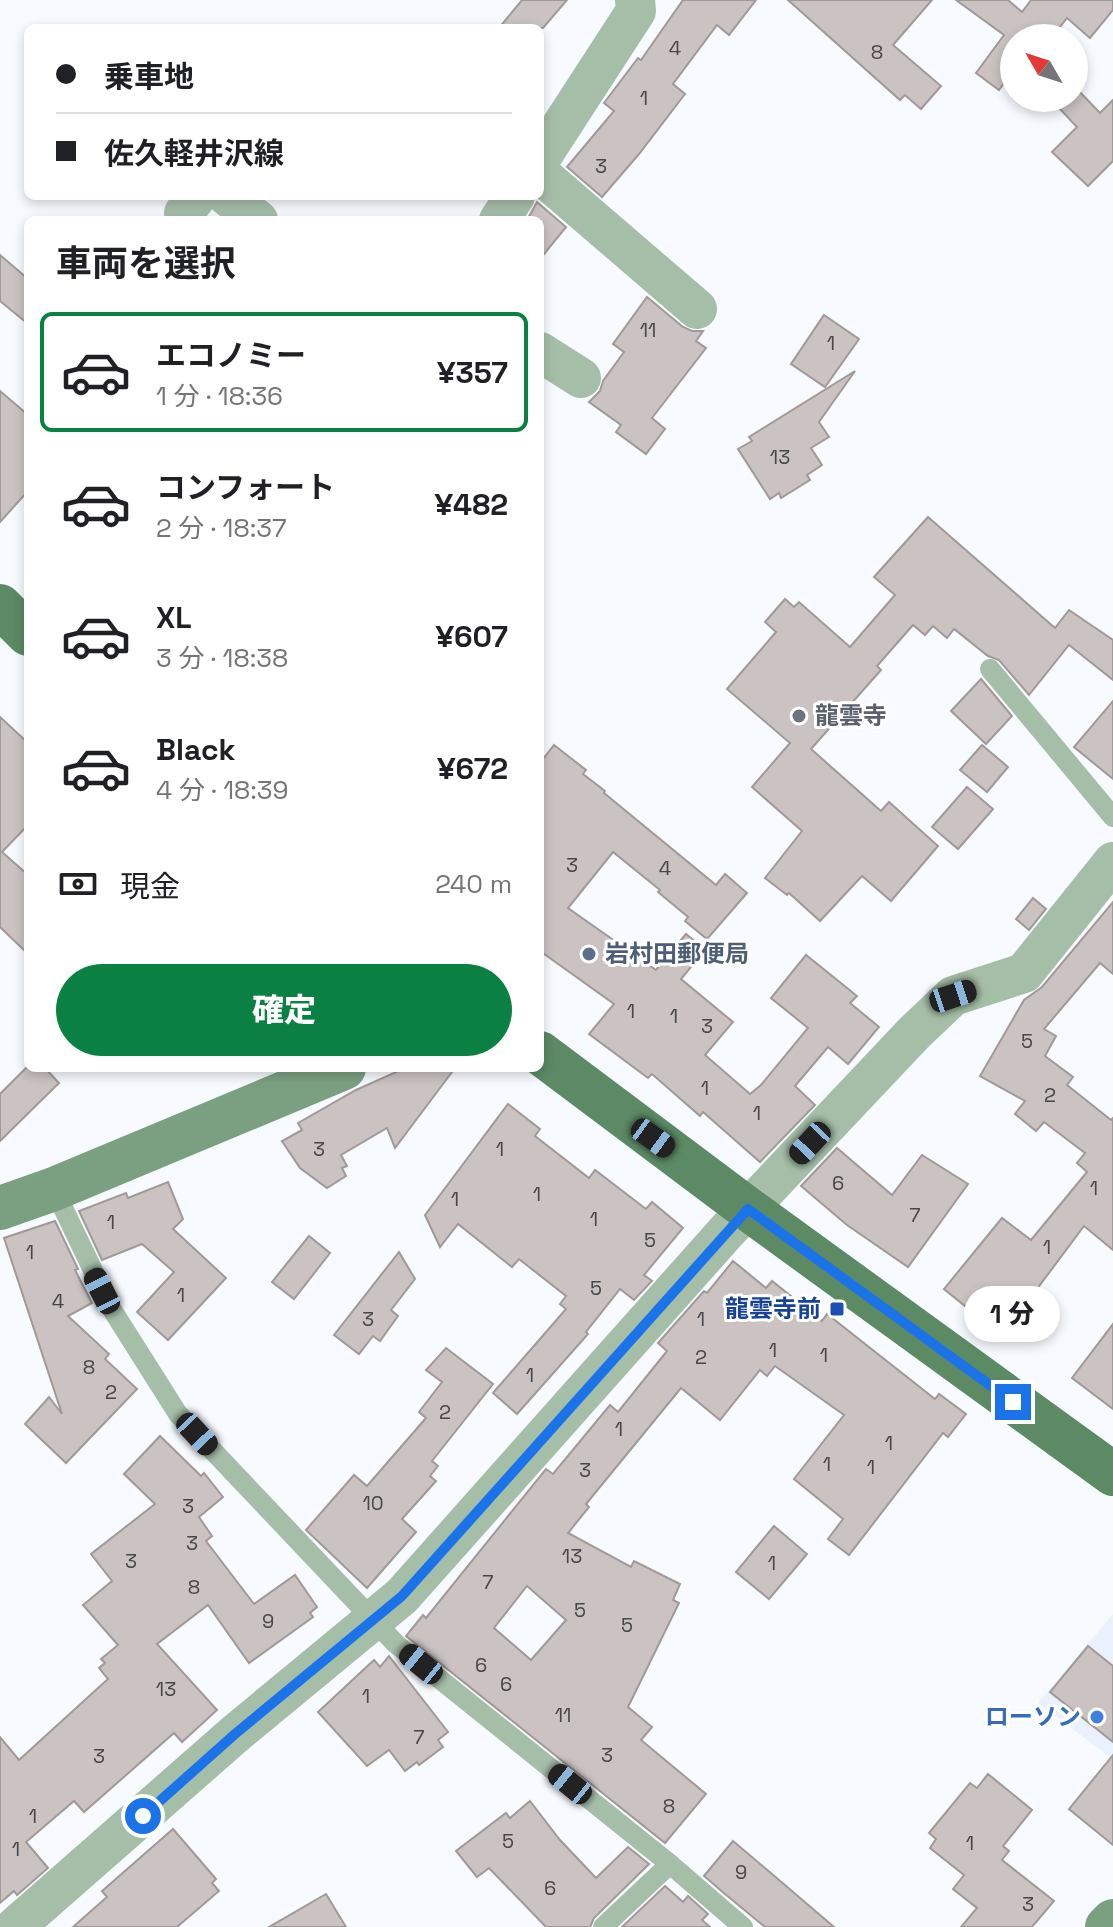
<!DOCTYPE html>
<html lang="ja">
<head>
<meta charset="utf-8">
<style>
  body { margin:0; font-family:"Space Grotesk","Noto Sans JP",sans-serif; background:#f6f6f6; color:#202124; height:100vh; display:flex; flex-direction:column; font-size:30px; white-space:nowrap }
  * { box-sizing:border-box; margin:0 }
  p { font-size:26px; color:#757577 }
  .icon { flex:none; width:44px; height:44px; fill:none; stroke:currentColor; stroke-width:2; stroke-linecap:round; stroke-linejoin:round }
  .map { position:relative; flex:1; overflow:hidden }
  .details { position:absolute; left:24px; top:216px; width:520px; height:856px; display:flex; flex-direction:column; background:#fff; border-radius:12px; box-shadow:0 4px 12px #0003 }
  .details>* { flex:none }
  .guide { position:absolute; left:24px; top:24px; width:520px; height:176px; border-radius:12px; box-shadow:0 4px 12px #0003; display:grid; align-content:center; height:176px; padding:0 32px; background:#fff }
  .needle { width:52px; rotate:309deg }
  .buttons { position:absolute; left:1000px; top:24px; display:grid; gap:16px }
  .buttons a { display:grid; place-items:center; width:88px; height:88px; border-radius:50%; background:#fff; box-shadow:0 4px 12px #0003; font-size:40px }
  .end { position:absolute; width:36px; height:36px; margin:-18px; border:10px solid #1a73e8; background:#fff; box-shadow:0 0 0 4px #fff }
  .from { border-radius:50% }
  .bubble { position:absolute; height:56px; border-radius:28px; background:#fff; box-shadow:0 4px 12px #0003; font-size:26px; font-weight:800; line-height:56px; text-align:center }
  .car { position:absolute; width:24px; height:48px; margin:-24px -12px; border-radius:10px; box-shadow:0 0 6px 2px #0007; background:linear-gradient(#222 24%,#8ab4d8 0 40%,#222 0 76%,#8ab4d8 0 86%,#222 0) }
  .guide b { display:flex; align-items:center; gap:28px; height:76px; font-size:30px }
  .guide b+b { border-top:2px solid #e0e0e0 }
  .guide i { width:20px; height:20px; background:#202124 }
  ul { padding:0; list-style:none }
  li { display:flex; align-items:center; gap:24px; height:120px; margin:0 16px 12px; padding:0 16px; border:4px solid transparent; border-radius:12px }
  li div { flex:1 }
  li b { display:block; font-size:30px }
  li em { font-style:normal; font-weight:800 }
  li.selected { border-color:#0b8043 }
  li>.icon { width:72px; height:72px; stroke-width:1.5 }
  h2 { padding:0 32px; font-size:36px; line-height:96px }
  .pay { display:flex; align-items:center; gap:20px; height:88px; padding:0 32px; font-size:30px }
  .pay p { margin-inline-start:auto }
  .action { display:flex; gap:16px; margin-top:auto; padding:16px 32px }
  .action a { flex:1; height:92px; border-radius:48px; background:#0b8043; color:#fff; font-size:32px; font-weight:800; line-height:92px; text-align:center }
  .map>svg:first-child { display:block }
  .built { fill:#e9f1fe }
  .building { fill:#cbc2c2; stroke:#a19998; stroke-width:2; fill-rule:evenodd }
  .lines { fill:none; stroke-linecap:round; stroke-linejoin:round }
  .lane { stroke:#a5bea8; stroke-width:20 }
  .street { stroke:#a5bea8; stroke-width:40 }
  .secondary { stroke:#7ba081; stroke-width:44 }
  .primary { stroke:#5c8a65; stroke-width:44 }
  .route { stroke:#1a73e8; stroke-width:10 }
  .worship-dot { fill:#6b7280; stroke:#fff; stroke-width:3 }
  .service-dot { fill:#5c6f8a; stroke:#fff; stroke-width:3 }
  .transit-dot { fill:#1a4fb4; stroke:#fff; stroke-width:3 }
  .shop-dot { fill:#3f7fe0; stroke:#fff; stroke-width:3 }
  .labels { text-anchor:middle; stroke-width:6; stroke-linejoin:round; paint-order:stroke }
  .number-label { font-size:20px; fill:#474648 }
  .worship-label { font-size:24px; font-weight:bold; fill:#5b616d; stroke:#fff; text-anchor:start }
  .service-label { font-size:24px; font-weight:bold; fill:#4e5e75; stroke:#fff; text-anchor:start }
  .transit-label { font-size:24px; font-weight:bold; fill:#164399; stroke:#fff; text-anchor:end }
  .shop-label { font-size:24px; font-weight:bold; fill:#366cbe; stroke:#fff; text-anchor:end }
</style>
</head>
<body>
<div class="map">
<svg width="1113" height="1927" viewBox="0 0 1113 1927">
  <rect width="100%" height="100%" fill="#f7fafe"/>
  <path class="built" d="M1113 1614V1759L1038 1703Z"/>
  <g class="building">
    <path d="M522 0H567L543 28H499Z"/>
    <path d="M683 0H756L729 35 717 25 673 84 685 94 639 154 602 197 567 167 614 111 604 103 638 58 641 60Z"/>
    <path d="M788 0H932L893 45 941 86 921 109 905 95 900 100Z"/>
    <path d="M956 0H1008L1022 12 1031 0H1113V10L1090 38 1067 18 1053 36 1055 38H1014V69L999 90 976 73 1004 35Z"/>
    <path d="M1078 90 1100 113 1113 100V161L1088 186 1052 152 1077 127 1059 108 1069 98H1074Z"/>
    <path d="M537 202 566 227 540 259V220H527Z"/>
    <path d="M0 255 28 279V324L0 301Z"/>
    <path d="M647 297 683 327 692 331H703L696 341 706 348 652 418 665 429 646 454 616 432 621 425 589 402 600 391 603 381 624 352 613 344Z"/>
    <path d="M824 315 859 339 825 387 791 364Z"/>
    <path d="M855 371 819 422 829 437 811 448 822 465 807 475 810 480 781 498 779 493 770 499 738 449 752 441 749 437Z"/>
    <path d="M0 391 28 415V491L0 522Z"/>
    <path d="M928 517 1055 628 1069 610 1113 640V680L1069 645 1029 695 999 660 988 656 954 629 947 638 933 626 925 635 913 625 877 666 881 670 811 749 881 811 889 802 938 846 891 901 862 876 820 921 789 893 787 895 765 878 802 831 752 787 790 743 727 689 776 632 765 622 785 599 794 607 799 602 850 647 895 595 874 577Z"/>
    <path d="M981 679 1012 716 986 744 951 711Z"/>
    <path d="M1113 701V779L1074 747Z"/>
    <path d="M0 717 28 743V825L2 852 28 875V954L0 927Z"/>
    <path d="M554 745 586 770 583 774 605 791 604 793 716 885 725 874 747 893 707 939 685 921 688 917 658 892 660 890 613 852 568 908 656 970 686 934 705 950 681 979 733 1022 705 1055 750 1094 761 1085 808 1028 771 998 806 955 857 996 850 1003 879 1027 848 1064 828 1047 795 1086 815 1105 760 1162 703 1112 700 1116 652 1074 648 1078 589 1034 614 1004 540 951V763Z"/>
    <path d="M982 745 1008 767 987 792 960 770Z"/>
    <path d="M967 787 993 809 958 849 932 827Z"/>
    <path d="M1033 898 1046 909 1029 930 1016 919Z"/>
    <path d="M1113 902V974L1100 963 1044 1029 1056 1036 1045 1056 1073 1077 1067 1085 1111 1120 1113 1118V1250L1084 1226 1037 1289 1039 1290 1002 1336 944 1289 1002 1218 1031 1240 1087 1172 1077 1163 1085 1153 1044 1122 1036 1131 1015 1114 1025 1101 980 1076 1024 1000 1042 987Z"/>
    <path d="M26 1068H45L59 1083 0 1141V1094Z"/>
    <path d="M405 1068H455L395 1148 387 1128 341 1155 347 1166 342 1168 346 1176 327 1188 300 1168 282 1141 302 1130 298 1123 356 1090Z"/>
    <path d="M508 1104 540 1129 535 1136 589 1178 595 1170 646 1209 652 1202 683 1228 644 1275 652 1281 634 1300 620 1289 586 1332 588 1334 517 1414 493 1393 566 1309 560 1304 566 1296 519 1259 512 1267 458 1224 440 1247 425 1215Z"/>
    <path d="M837 1148 892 1195 922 1155 968 1184 908 1267 847 1225 801 1186Z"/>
    <path d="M168 1182 183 1219 173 1229 226 1278 168 1340 137 1312 174 1272 142 1244 102 1260 79 1211 126 1193 128 1198Z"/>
    <path d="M55 1221 78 1269 75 1270 92 1303 68 1316 109 1354 105 1359 137 1389 66 1463 25 1424 49 1397 62 1414 4 1238Z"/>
    <path d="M309 1236 330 1253 294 1299 272 1282Z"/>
    <path d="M399 1252 415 1279 391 1310 398 1316 380 1341 373 1336 359 1354 334 1335Z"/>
    <path d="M733 1261 766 1288 772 1281 822 1321 827 1314 935 1399 939 1394 966 1414 948 1437 943 1433 849 1555 828 1539 843 1519 794 1479 844 1415 775 1366 767 1376 760 1370 720 1420 681 1388 586 1504 589 1507 568 1533 631 1567 634 1561 680 1584 673 1600 679 1603 628 1707 652 1727 641 1740 706 1794 665 1843 406 1636 423 1615 426 1618 546 1469 553 1474 610 1405 618 1412 667 1351 658 1343 704 1291 707 1293ZM527 1586 566 1620 531 1660 494 1628Z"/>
    <path d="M1113 1324V1409L1072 1378Z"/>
    <path d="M446 1348 493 1384 432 1461 438 1466 430 1476 436 1481 402 1519 416 1532 367 1588 306 1530 354 1475 367 1486 426 1418 419 1412 442 1382 426 1370Z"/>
    <path d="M160 1436 201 1476 204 1473 223 1497 199 1517 212 1536 206 1541 254 1604 295 1575 317 1607 310 1613 313 1617 249 1663 208 1605 157 1644 217 1710 182 1742 174 1733 84 1812 74 1801 26 1842 48 1868 17 1895 14 1891 0 1903V1737L19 1760 108 1679 99 1668 105 1663 101 1659 118 1645 83 1605 112 1581 91 1554 155 1504 124 1474Z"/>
    <path d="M774 1526 807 1554 769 1599 736 1572Z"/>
    <path d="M1088 1646 1113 1666V1742L1050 1692Z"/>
    <path d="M389 1656 448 1732 438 1740 443 1747 419 1765 417 1762 405 1771 389 1750 367 1766 318 1712 374 1660 380 1667Z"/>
    <path d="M1113 1755V1845L1069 1809Z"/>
    <path d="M988 1774 1032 1810 1003 1846 1009 1851 1002 1860 1054 1901 1032 1927H961L977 1908 953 1889 964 1875 930 1848 936 1839 929 1833 970 1783 977 1788Z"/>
    <path d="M530 1801 560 1840 596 1878 628 1847 649 1864 594 1918 590 1927H546L489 1868 477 1877 456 1851 506 1813 510 1818Z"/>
    <path d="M173 1829 216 1879 212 1883 219 1891 177 1927H73L107 1897 102 1891Z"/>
    <path d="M733 1841 772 1874 834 1927H765L725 1894 704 1876Z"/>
    <path d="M665 1886 683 1902 688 1896 708 1914 702 1920 710 1927H622Z"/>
    <path d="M326 1894 346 1927H269Z"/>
  </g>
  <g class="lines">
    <g class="lane">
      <path d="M990 669 1113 817"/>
      <path d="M54 1189 111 1308 178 1414 396 1644 670 1864 743 1927"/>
      <path d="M603 1927 670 1864"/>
    </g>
    <g class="street">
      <path d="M540 159 636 11 635 0"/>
      <path d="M540 174 697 309"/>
      <path d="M227 196 258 220"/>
      <path d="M184 213 197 196"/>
      <path d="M499 220 515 196"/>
      <path d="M540 352 581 378"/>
      <path d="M15 1927 235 1734 402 1596 726 1232 914 1033 953 996 1024 973 1113 862"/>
    </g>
    <g class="secondary">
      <path d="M0 1208 54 1189 344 1068"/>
      <path d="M1107 1927 1113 1921"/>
    </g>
    <g class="primary">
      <path d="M0 606 28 634"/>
      <path d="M540 1053 748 1209 1113 1474"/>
    </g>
  </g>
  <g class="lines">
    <path class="route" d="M143 1816 235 1734 402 1596 748 1209 1013 1402"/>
  </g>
  <circle class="worship-dot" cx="799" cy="716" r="8"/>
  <circle class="service-dot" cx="589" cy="954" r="8"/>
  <rect class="transit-dot" x="829" y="1301" width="16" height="16" rx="4"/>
  <circle class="shop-dot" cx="1097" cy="1717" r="8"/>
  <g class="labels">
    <g class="number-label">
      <text x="675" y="55">4</text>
      <text x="877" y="59">8</text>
      <text x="644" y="105">1</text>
      <text x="601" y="173">3</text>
      <text x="648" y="337">11</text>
      <text x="831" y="350">1</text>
      <text x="780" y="464">13</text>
      <text x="572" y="872">3</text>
      <text x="665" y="875">4</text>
      <text x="631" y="1018">1</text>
      <text x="674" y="1023">1</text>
      <text x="707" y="1033">3</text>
      <text x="1027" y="1048">5</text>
      <text x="705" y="1095">1</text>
      <text x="1050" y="1102">2</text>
      <text x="757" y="1120">1</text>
      <text x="319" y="1156">3</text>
      <text x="500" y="1156">1</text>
      <text x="838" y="1190">6</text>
      <text x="1094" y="1195">1</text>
      <text x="537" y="1201">1</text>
      <text x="455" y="1206">1</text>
      <text x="915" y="1222">7</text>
      <text x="594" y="1226">1</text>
      <text x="111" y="1229">1</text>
      <text x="650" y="1247">5</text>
      <text x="1047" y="1254">1</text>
      <text x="30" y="1259">1</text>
      <text x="596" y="1295">5</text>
      <text x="181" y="1302">1</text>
      <text x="58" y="1308">4</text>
      <text x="368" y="1326">3</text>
      <text x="701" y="1326">1</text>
      <text x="773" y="1357">1</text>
      <text x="824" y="1362">1</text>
      <text x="701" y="1364">2</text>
      <text x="89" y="1374">8</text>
      <text x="530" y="1382">1</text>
      <text x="111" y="1399">2</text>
      <text x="445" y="1419">2</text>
      <text x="619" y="1436">1</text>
      <text x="889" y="1450">1</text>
      <text x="827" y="1471">1</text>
      <text x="871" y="1474">1</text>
      <text x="585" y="1477">3</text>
      <text x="373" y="1510">10</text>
      <text x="188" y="1513">3</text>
      <text x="192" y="1550">3</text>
      <text x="572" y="1563">13</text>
      <text x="131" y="1568">3</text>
      <text x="772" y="1570">1</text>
      <text x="488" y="1589">7</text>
      <text x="194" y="1594">8</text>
      <text x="580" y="1617">5</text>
      <text x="268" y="1628">9</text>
      <text x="627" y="1632">5</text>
      <text x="481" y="1672">6</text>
      <text x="506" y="1691">6</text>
      <text x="166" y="1696">13</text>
      <text x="366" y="1703">1</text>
      <text x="563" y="1722">11</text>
      <text x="419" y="1744">7</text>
      <text x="607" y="1762">3</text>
      <text x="99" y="1763">3</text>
      <text x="669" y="1813">8</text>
      <text x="33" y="1823">1</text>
      <text x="508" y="1848">5</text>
      <text x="970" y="1850">1</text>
      <text x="16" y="1856">1</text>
      <text x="741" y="1879">9</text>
      <text x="550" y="1895">6</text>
      <text x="1028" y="1911">3</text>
    </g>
    <g class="worship-label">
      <text x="815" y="724">龍雲寺</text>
    </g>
    <g class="service-label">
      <text x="605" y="962">岩村田郵便局</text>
    </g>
    <g class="transit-label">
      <text x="821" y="1317">龍雲寺前</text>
    </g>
    <g class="shop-label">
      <text x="1081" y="1725">ローソン</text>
    </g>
  </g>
</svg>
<div class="buttons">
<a><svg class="needle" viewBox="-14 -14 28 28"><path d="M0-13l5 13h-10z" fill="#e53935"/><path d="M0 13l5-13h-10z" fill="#757577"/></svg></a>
</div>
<i class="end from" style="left:143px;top:1816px"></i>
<i class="end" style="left:1013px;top:1402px"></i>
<div class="bubble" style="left:964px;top:1286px;width:96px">1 分</div>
<i class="car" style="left:953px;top:996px;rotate:72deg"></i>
<i class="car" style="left:653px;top:1138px;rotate:126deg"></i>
<i class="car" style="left:810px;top:1143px;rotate:223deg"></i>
<i class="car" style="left:102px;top:1291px;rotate:333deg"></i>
<i class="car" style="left:197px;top:1434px;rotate:137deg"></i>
<i class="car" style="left:421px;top:1664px;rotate:309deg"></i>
<i class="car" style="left:570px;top:1784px;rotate:309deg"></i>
<div class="guide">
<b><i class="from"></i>乗車地</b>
<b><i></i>佐久軽井沢線</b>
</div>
<section class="details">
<h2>車両を選択</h2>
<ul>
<li class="selected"><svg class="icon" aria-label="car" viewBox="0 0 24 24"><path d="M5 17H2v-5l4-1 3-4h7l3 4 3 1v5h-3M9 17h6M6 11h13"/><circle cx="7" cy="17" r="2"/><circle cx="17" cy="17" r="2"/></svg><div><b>エコノミー</b><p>1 分 · 18:36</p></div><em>¥357</em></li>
<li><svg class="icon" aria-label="car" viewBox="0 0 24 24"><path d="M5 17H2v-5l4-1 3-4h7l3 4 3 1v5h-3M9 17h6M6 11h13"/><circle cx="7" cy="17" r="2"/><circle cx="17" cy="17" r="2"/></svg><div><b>コンフォート</b><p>2 分 · 18:37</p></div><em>¥482</em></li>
<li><svg class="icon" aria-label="car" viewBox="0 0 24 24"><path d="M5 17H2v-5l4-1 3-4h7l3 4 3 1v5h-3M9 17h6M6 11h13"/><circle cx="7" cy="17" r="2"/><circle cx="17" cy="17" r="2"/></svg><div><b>XL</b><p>3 分 · 18:38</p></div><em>¥607</em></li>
<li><svg class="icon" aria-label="car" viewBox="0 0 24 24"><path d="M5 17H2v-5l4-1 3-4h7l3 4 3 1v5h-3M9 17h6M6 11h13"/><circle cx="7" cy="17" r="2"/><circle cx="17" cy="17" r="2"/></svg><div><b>Black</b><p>4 分 · 18:39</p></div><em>¥672</em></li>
</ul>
<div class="pay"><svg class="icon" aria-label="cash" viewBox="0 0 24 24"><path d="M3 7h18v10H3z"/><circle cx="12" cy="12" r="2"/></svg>現金<p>240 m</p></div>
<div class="action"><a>確定</a></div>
</section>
</div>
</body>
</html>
